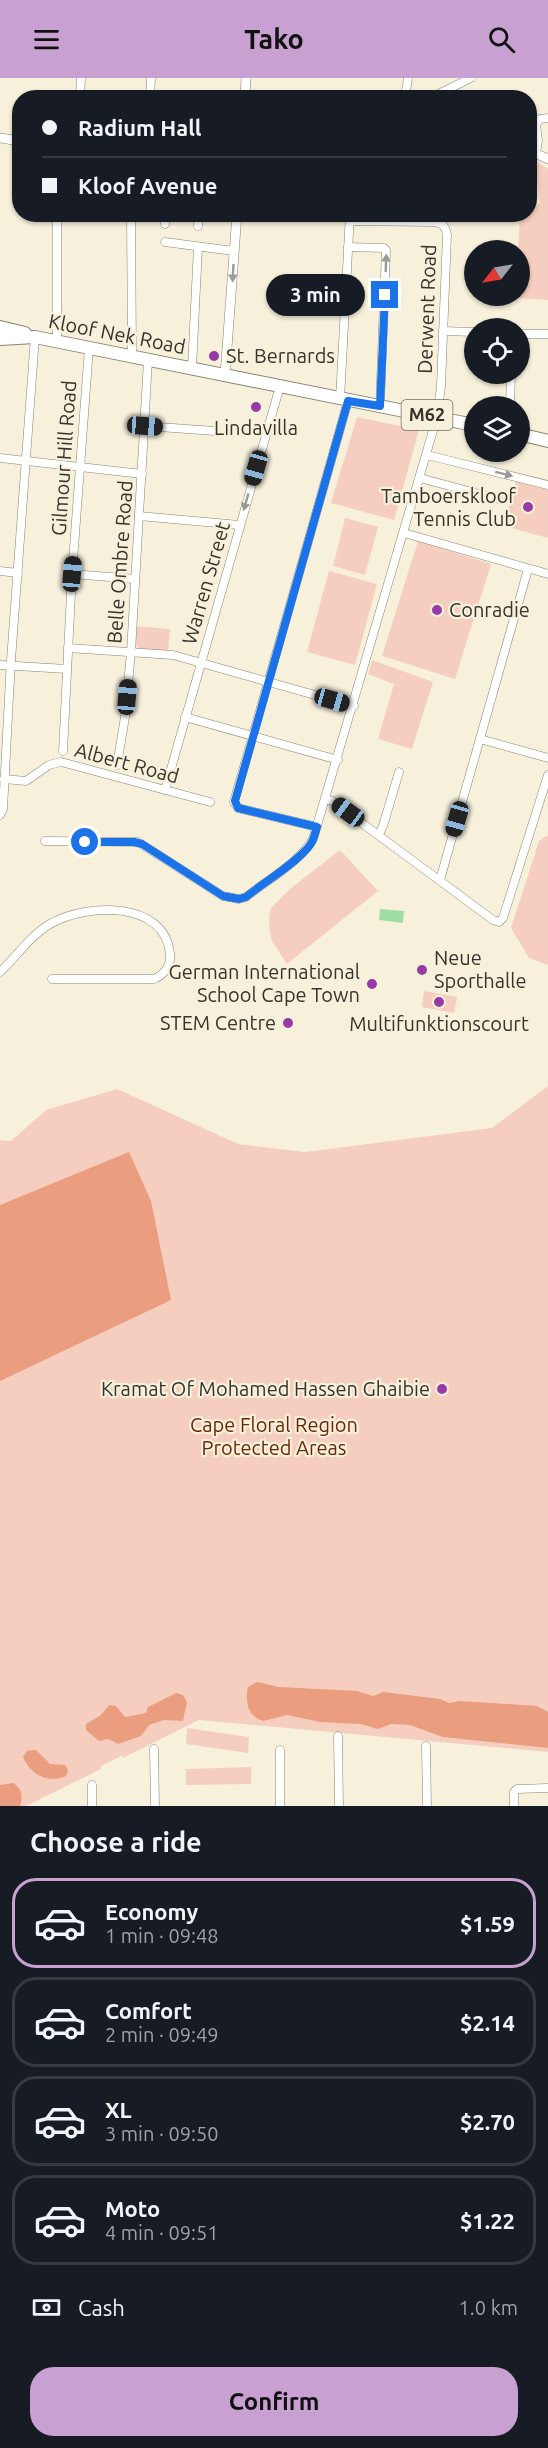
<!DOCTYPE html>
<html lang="en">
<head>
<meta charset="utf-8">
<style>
  body { margin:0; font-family:Ubuntu,sans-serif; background:#20242c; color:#f1f3f6; height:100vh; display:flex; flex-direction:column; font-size:22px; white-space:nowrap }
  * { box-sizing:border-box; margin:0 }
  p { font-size:20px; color:#9ea1a6 }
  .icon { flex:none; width:33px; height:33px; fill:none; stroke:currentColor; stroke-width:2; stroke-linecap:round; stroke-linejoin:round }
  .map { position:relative; height:1728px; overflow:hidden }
  .details { display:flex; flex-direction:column; background:#171b24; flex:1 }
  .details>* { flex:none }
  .top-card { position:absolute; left:12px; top:12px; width:525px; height:132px; border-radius:24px; box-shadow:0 2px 4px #0004; display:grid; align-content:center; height:132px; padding:0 30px; background:#171b24 }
  .needle { width:39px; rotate:239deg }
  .controls { position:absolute; left:464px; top:162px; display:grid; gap:12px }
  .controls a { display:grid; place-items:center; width:66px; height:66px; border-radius:50%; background:#171b24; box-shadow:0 2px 4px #0004; font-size:30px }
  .end { position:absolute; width:27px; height:27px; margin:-14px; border:8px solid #1a73e8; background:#fff; box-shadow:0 0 0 3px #fff }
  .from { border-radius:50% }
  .bubble { position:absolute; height:42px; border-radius:21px; background:#171b24; box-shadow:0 2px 4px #0004; font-size:20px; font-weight:700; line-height:42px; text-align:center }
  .car { position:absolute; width:18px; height:36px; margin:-18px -9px; border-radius:8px; box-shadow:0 0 4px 2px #0007; background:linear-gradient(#222 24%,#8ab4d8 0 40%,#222 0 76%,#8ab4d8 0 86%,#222 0) }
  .top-card b { display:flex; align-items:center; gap:21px; height:57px; font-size:22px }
  .top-card b+b { border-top:2px solid #363941 }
  .top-card i { width:15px; height:15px; background:#f1f3f6 }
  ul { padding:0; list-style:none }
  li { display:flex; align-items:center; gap:18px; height:90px; margin:0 12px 9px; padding:0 18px; border:3px solid #363941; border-radius:24px }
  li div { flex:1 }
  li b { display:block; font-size:22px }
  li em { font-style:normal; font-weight:700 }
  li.active { border-color:#c8a0d1 }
  li>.icon { width:54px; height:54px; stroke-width:1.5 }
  h2 { padding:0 30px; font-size:27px; line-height:72px }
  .pay { display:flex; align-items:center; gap:15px; height:66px; padding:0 30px; font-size:22px }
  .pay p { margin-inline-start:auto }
  .button { display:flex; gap:12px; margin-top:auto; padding:12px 30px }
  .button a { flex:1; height:69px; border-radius:24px; background:#c8a0d1; color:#111; font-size:24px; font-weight:700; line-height:69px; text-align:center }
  header { display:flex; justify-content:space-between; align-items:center; height:78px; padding:0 30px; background:#c8a0d1; color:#111; font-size:27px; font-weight:700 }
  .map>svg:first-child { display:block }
  .green { fill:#f6cebf }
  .forest { fill:#ea9d7f }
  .water { fill:#9edda4 }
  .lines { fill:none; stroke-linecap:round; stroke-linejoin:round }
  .minor-casing { stroke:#888370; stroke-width:9 }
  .tertiary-casing { stroke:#888370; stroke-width:10 }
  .primary-casing { stroke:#888370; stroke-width:14 }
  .minor { stroke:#fff; stroke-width:8 }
  .tertiary { stroke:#fff; stroke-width:9 }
  .primary { stroke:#fff; stroke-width:12 }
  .oneway { fill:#9a9a96 }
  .route { stroke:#1a73e8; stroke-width:8 }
  .poi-dot { fill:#973aa4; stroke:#f7f1dc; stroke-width:2 }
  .labels { text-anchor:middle; stroke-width:4.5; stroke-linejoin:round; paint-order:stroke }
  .shield { fill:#f7f1dc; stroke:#706d61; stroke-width:1.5 }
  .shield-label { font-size:18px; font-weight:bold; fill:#36342c }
  .street-label { font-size:20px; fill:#36342c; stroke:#f7f1dc }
  .poi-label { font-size:20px; fill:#36342c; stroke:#f7f1dc; text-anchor:end }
  .park-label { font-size:20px; fill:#6b2706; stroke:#f7f1dc }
</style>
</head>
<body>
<header><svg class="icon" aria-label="menu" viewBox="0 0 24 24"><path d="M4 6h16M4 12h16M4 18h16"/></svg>Tako<svg class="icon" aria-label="search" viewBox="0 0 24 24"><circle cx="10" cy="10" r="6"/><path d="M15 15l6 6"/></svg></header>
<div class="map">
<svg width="548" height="1728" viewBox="0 0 548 1728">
  <rect width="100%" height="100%" fill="#f7f1dc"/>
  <g class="green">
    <path d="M534 82 548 91V222L515 220V218H519L518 172 520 137 530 136V132L540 125Z"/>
    <path d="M357 339 419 352 394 442 331 425Z"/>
    <path d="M516 402 548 410V460L504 448Z"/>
    <path d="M345 440 378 449 365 497 333 488Z"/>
    <path d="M418 463 491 486 455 601 382 578Z"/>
    <path d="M329 493 377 506 355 587 307 574Z"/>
    <path d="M135 548 170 551 168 575 139 571 134 564Z"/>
    <path d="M372 582 433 604 412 671 378 661 394 606 368 596Z"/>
    <path d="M548 757V887L529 880 511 850 539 763Z"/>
    <path d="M340 772 378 813 287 886 271 861 269 842 271 830 290 811Z"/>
    <path d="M424 913 457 919 454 935 422 929Z"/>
    <path d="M548 1008V1674L199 1642 123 1680V1677L101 1688V1691L26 1728H0V1062L11 1063 46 1032 117 1011 238 1066 305 1074 492 1050Z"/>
    <path d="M187 1650 249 1659 248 1675 186 1666Z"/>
    <path d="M251 1689V1706L186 1707V1691Z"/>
  </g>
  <g class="forest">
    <path d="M129 1074 151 1123 171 1222 0 1303V1127Z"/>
    <path d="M257 1604 279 1609 357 1613 373 1618 383 1614 391 1615 440 1621 449 1625 460 1623 537 1628 548 1634V1670L443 1659 410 1647 391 1646 378 1651 361 1646 320 1644 287 1637 263 1643C247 1638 245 1623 248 1609Z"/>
    <path d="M176 1615 183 1617 187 1624 183 1643 164 1642 149 1647 141 1658 118 1666 108 1661 99 1663 86 1652V1646L101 1637 109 1627 116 1628 125 1639 146 1635 148 1629Z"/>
    <path d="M36 1672 50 1686 65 1687 68 1692 66 1698C49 1706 30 1697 23 1679L27 1673Z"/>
    <path d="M13 1705C22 1710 23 1719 20 1728H0V1707Z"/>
  </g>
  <path class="water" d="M380 831 404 833 403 845 379 842Z"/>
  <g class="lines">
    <g class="minor-casing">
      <g id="minor">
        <path d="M80 20 81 0"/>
        <path d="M150 20 151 0"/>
        <path d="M405 20 408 0"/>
        <path d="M430 20 471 0"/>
        <path d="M536 74 538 63 536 46 540 41 548 40"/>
        <path d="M57 136V263"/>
        <path d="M131 136 132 279"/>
        <path d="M165 146V136"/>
        <path d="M198 148 199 136"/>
        <path d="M165 164 234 173"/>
        <path d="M348 169 384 170 386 172 380 328"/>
        <path d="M443 253 474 254"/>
        <path d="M519 256H548"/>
        <path d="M192 290 198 169"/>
        <path d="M340 321 350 136"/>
        <path d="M510 328 511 296"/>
        <path d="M145 348 215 353"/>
        <path d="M427 377 548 407"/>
        <path d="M0 380 142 396"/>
        <path d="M420 400 498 421"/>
        <path d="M139 438 239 447"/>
        <path d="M404 455 548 496"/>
        <path d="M0 493 18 495"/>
        <path d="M72 496 135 501"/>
        <path d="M68 570 173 577 354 628"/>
        <path d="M0 587 67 591"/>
        <path d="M185 639 338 682"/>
        <path d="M480 661 548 680"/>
        <path d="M63 673 72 496 89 270"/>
        <path d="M117 687 125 639 131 574 148 282"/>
        <path d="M4 701 26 703 49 687 61 684 210 724"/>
        <path d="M165 712 280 308"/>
        <path d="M326 721 332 723 493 842 499 844 503 840 548 697"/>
        <path d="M0 737 3 731 11 582 35 259"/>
        <path d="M317 749 238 730 234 724 348 323"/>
        <path d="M379 756 383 748 399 694"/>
        <path d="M45 763 138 764 223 818 239 821 246 819C266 803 301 783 313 761L437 339 441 308 447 157C446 149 443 145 434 144L350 143"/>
        <path d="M440 802 528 491"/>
        <path d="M0 894C16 879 31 857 50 846 86 825 165 822 170 876 171 888 165 896 154 901H52"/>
        <path d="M338 1658 339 1728"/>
        <path d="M426 1668 427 1728"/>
        <path d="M154 1671 155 1728"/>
        <path d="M280 1672V1728"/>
        <path d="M92 1707V1728"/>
        <path d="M514 1728V1714L517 1711 548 1710"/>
      </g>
    </g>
    <g class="tertiary-casing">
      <g id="tertiary">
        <path d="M245 20 246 0"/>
        <path d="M0 60 20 63"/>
        <path d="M530 73 548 81"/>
        <path d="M225 297 237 136"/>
      </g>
    </g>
    <g class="primary-casing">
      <g id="primary">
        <path d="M0 249 25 255"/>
        <path d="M0 261 35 259 474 347"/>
        <path d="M519 356 548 363"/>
      </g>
    </g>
    <use href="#minor" class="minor"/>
    <use href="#tertiary" class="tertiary"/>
    <use href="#primary" class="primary"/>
  </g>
  <defs><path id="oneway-solid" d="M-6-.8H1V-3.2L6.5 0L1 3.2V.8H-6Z" transform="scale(1.5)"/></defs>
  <g class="oneway">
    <use href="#oneway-solid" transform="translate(386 185) rotate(-88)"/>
    <use href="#oneway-solid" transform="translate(233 195) rotate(93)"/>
    <use href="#oneway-solid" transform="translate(504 396) rotate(14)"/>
    <use href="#oneway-solid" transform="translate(246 424) rotate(106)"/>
  </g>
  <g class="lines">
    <path class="route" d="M85 764H134L142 766 223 818 239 821 246 819C263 805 299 783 310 767 314 762 315 755 317 749L238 730 235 723 348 323 380 328 385 217"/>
  </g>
  <g class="poi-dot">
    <circle cx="214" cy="278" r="6"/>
    <circle cx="256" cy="329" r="6"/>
    <circle cx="528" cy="429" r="6"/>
    <circle cx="437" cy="532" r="6"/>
    <circle cx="422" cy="892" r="6"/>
    <circle cx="372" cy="906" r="6"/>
    <circle cx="439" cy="924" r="6"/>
    <circle cx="288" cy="945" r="6"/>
    <circle cx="442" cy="1311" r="6"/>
  </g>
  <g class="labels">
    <rect class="shield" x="401.5" y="322" width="51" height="30" rx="4.5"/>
    <g class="shield-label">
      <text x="427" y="343">M62</text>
    </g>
    <g class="street-label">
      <text transform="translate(427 231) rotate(-88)" y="7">Derwent Road</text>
      <text transform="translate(117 256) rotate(11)" y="7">Kloof Nek Road</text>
      <text transform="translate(64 380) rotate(-86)" y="7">Gilmour Hill Road</text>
      <text transform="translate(120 484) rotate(-86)" y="7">Belle Ombre Road</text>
      <text transform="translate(206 505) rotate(-74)" y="7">Warren Street</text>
      <text transform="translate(127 685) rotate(15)" y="7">Albert Road</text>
    </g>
    <g class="poi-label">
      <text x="226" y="285" text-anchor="start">St. Bernards</text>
      <text x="256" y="357" text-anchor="middle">Lindavilla</text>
      <text x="516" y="425">Tamboerskloof<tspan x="516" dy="23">Tennis Club</tspan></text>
      <text x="449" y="539" text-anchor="start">Conradie</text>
      <text x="434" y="887" text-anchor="start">Neue<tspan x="434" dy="23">Sporthalle</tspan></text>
      <text x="360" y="901">German International<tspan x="360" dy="23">School Cape Town</tspan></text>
      <text x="276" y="952">STEM Centre</text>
      <text x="439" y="953" text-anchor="middle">Multifunktionscourt</text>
      <text x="430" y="1318">Kramat Of Mohamed Hassen Ghaibie</text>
    </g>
    <g class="park-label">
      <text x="274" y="1354">Cape Floral Region<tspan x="274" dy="23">Protected Areas</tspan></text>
    </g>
  </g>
</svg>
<div class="controls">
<a><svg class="needle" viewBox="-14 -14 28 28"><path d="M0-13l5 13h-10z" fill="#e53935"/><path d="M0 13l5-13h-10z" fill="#9ea1a6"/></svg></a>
<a><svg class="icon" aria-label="locate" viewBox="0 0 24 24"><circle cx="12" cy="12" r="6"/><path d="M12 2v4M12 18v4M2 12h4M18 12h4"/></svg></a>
<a><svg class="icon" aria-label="layers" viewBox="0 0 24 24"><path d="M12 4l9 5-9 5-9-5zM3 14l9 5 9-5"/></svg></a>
</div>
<i class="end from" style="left:85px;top:764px"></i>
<i class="end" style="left:385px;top:217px"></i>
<div class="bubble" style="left:266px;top:196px;width:99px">3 min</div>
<i class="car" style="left:145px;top:348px;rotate:94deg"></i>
<i class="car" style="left:256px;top:390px;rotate:196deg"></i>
<i class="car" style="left:72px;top:496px;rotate:5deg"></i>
<i class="car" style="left:127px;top:619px;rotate:5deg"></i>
<i class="car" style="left:332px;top:622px;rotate:106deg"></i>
<i class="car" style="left:348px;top:734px;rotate:306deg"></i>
<i class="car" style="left:457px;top:741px;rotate:196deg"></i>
<div class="top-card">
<b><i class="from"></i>Radium Hall</b>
<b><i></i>Kloof Avenue</b>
</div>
</div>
<section class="details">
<h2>Choose a ride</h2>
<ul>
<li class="active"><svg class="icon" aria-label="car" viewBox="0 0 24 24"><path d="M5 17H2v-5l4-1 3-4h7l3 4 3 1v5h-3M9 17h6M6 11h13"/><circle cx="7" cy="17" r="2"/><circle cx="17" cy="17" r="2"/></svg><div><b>Economy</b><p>1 min · 09:48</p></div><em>$1.59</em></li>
<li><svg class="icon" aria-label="car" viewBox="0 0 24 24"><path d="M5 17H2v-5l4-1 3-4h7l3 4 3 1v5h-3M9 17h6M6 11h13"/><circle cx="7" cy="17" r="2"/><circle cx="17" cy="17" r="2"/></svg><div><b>Comfort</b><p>2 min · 09:49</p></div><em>$2.14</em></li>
<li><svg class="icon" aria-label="car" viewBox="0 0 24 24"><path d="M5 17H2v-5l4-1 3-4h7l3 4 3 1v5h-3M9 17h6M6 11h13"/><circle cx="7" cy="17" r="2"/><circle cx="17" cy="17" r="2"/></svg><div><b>XL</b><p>3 min · 09:50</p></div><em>$2.70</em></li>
<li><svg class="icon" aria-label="car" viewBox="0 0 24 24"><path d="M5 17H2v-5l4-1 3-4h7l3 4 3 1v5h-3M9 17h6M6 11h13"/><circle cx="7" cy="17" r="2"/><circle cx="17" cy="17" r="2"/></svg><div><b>Moto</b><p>4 min · 09:51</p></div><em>$1.22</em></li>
</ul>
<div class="pay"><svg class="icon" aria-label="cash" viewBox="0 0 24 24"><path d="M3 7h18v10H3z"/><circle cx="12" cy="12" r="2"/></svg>Cash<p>1.0 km</p></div>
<div class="button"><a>Confirm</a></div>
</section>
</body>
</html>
